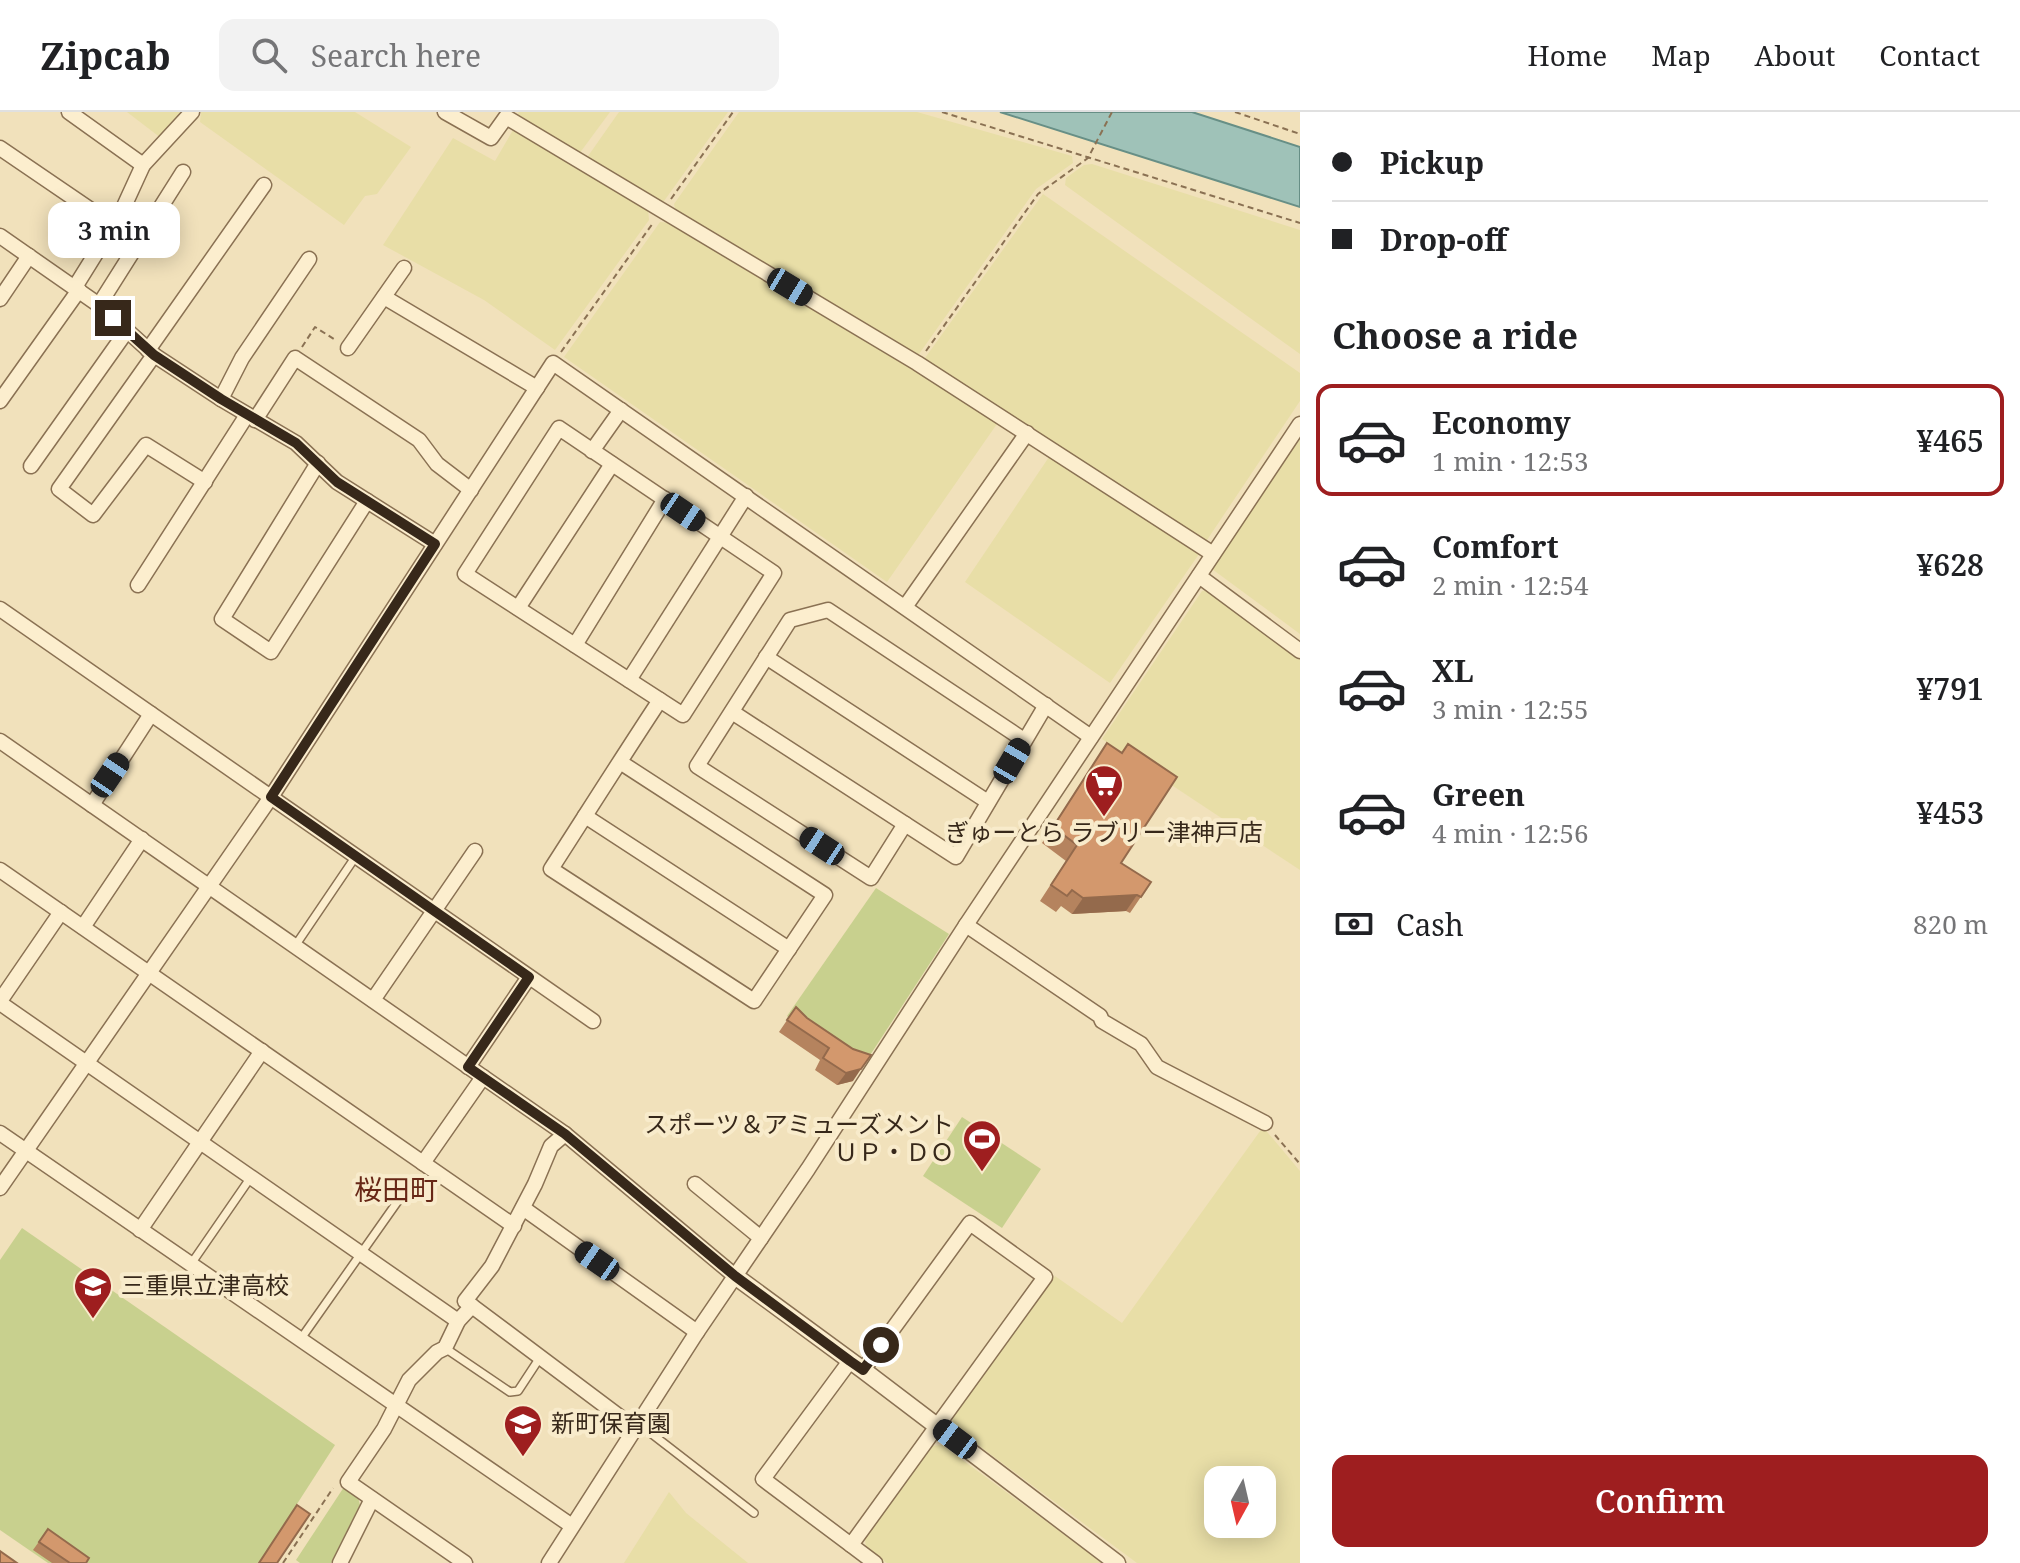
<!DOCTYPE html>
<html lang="en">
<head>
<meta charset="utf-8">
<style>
  body { margin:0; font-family:"Noto Serif","Noto Sans JP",serif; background:#f2f2f2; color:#202124; height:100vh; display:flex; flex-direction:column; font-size:30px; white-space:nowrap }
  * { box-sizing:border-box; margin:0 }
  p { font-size:26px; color:#757577 }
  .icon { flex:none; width:44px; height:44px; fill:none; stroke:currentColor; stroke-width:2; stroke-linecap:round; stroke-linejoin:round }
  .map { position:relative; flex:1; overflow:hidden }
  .panel { display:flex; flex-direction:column; background:#fff; width:720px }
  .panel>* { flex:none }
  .banner { display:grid; align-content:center; height:176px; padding:0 32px; background:#fff }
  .needle { width:52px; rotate:188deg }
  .tools { position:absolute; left:1204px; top:1354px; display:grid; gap:16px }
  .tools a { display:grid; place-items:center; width:72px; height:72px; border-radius:16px; background:#fff; box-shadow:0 4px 20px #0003; font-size:40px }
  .end { position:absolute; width:36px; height:36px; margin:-18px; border:10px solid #37281a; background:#fff; box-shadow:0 0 0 4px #fff }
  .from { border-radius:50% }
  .bubble { position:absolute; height:56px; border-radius:16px; background:#fff; box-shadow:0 4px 20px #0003; font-size:26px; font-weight:600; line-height:56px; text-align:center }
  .car { position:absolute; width:24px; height:48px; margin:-24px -12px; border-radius:10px; box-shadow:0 0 6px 2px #0007; background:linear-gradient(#222 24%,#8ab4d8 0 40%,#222 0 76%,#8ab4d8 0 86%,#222 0) }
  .banner b { display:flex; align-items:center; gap:28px; height:76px; font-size:30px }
  .banner b+b { border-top:2px solid #e0e0e0 }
  .banner i { width:20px; height:20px; background:#202124 }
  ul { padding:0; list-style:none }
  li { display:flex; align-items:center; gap:24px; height:112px; margin:0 16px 12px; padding:0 16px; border:4px solid transparent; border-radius:16px }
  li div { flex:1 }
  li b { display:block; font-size:30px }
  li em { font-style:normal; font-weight:600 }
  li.active { border-color:#9e1e1f }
  li>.icon { width:72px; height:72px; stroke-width:1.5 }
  h2 { padding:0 32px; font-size:36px; line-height:96px }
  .pay { display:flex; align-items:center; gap:20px; height:88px; padding:0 32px; font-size:30px }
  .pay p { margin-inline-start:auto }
  .button { display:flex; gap:16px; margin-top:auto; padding:16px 32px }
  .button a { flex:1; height:92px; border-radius:16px; background:#9e1e1f; color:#fff; font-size:32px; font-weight:600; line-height:92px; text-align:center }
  header { display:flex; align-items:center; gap:48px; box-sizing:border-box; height:112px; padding:0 40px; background:#fff; border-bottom:2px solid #e0e0e0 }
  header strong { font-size:38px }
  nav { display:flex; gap:44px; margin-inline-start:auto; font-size:28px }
  .search { width:560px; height:72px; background:#f2f2f2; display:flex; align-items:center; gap:20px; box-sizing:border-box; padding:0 28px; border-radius:16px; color:#757577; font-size:30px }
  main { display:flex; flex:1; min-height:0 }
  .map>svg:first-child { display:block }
  .farmland { fill:#e8dea7; fill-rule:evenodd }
  .green { fill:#c8d08e }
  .water { fill:#9fc2b8; stroke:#678f86; stroke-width:2 }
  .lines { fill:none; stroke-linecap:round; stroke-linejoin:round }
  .service-casing { stroke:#8a7153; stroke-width:10 }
  .minor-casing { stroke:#8a7153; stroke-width:17 }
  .tertiary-casing { stroke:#8a7153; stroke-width:19 }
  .path { stroke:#8a7153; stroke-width:2; stroke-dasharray:6 4; stroke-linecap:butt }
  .service { stroke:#fceece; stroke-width:7 }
  .minor { stroke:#fceece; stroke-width:14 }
  .tertiary { stroke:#fceece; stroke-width:16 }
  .wall { fill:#b5835e }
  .shaded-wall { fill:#946a4c }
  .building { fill:#d3986d; stroke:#946a4c; stroke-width:2 }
  .route { stroke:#37281a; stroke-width:10 }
  .labels { text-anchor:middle; stroke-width:8; stroke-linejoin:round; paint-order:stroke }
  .poi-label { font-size:24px; fill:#37281a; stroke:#f8ebcb; text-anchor:start }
  .quarter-label { font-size:28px; fill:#672716; stroke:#f8ebcb }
</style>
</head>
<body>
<header>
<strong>Zipcab</strong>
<div class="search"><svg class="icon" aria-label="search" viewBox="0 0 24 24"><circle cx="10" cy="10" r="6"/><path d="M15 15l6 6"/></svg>Search here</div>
<nav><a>Home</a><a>Map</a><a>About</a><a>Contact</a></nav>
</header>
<main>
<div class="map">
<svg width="1300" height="1451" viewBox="0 0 1300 1451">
  <rect width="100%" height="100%" fill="#f1e1bb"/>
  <g class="farmland">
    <path d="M127 0H184L161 26Z"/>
    <path d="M201 0H355L411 35 377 82 365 84 344 113 200 10Z"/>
    <path d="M519 0H610L579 42 517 4Z"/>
    <path d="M619 0H728L664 89 659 90 586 47Z"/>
    <path d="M739 0H917L1072 44 1073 51 1036 77 919 242H913L676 101 674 92Z"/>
    <path d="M513 18 648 97 649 108 555 238 484 188 383 133 453 26 495 49Z"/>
    <path d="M1092 52 1300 118V242L1065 73 1066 66 1084 53Z"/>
    <path d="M1043 82 1300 261V289L1207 428 1200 427 926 251 925 246Z"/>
    <path d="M660 110 671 111 999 309 887 470 564 245Z"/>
    <path d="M1300 327V522L1212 457Z"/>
    <path d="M1051 342 1199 442 1110 571 965 470Z"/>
    <path d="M1207 478 1300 547V758L1102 627 1202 479Z"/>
    <path d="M1263 1015 1300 1059V1451H1137L955 1316 952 1305 1055 1164 1122 1211ZM1218 1368H1262V1412H1218Z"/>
    <path d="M942 1333 1103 1451H887L866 1437 865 1427 931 1334Z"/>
    <path d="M669 1380 686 1401 748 1451H624Z"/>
  </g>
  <g class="green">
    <path d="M876 776 949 822 863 954 799 917 787 904Z"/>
    <path d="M962 1005 1041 1057 1002 1116 923 1064Z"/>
    <path d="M22 1116 335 1333 259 1451H48L0 1418V1148Z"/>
    <path d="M344 1375 358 1385 360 1393 331 1451H300L296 1448Z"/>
  </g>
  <path class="water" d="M1000 0H1192L1300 35V95Z"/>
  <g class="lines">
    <g class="service-casing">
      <g id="service">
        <path d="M295 834 356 744"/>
        <path d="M191 1152 251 1065"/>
        <path d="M300 1228 405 1079"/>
        <path d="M445 1236 510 1280 518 1279 539 1247"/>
        <path d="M639 1312 754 1401"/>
      </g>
    </g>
    <g class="minor-casing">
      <g id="minor">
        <path d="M69 0 143 53"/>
        <path d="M445 0 491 26 506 5 917 251 1213 442"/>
        <path d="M0 36 113 113"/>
        <path d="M0 124 99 193 154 243 221 287 296 331 337 370 435 432"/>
        <path d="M75 175 121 101 143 53 192 0"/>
        <path d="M384 185 537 276"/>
        <path d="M0 187 29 144"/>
        <path d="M99 193 183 60"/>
        <path d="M348 236 404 156"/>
        <path d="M148 238 264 73"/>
        <path d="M154 243 59 377 93 403 146 333 205 370"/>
        <path d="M221 287 242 246 309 147"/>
        <path d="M0 289 79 178"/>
        <path d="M255 308 295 246 419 328 437 352 471 378"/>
        <path d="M559 316 774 461 683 603 465 462Z"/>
        <path d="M592 339 621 298"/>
        <path d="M318 351 222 507 271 540 367 389"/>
        <path d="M31 354 126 220"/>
        <path d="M1199 464 1300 539"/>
        <path d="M138 473 247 303"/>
        <path d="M905 495 1027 321"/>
        <path d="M518 496 612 352"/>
        <path d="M0 497 593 909"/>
        <path d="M575 533 665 387"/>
        <path d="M766 545 988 690"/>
        <path d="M629 568 746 384"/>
        <path d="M732 600 956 745 1046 593"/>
        <path d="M0 629 565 1022 735 1164"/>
        <path d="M620 650 825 783 754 889 551 757C587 701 623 644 660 588"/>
        <path d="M92 693 151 602"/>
        <path d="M585 704 789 837"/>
        <path d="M905 712 871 766 697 654 790 508 828 498 1024 628"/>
        <path d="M0 758 514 1114"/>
        <path d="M966 813 1100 904 1102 909 1141 932 1157 955 1265 1011"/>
        <path d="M83 815 142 727"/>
        <path d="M373 888 475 739"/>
        <path d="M0 889 61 800"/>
        <path d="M0 891 458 1209"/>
        <path d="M468 955 529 865"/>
        <path d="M0 1021 572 1414"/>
        <path d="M423 1051 483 965"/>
        <path d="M695 1072 761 1126"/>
        <path d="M0 1076 271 685 553 251 1091 625"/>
        <path d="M523 1096 697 1220"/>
        <path d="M140 1118 262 939"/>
        <path d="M472 1194 465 1189 492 1154 535 1072 551 1034 565 1022"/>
        <path d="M850 1249 763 1367 851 1433 1045 1165 970 1111 863 1258"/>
        <path d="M851 1433 875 1451"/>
        <path d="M340 1451 372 1387"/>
        <path d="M465 1451 348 1370 384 1317 409 1268 437 1240 445 1236 458 1209 472 1194 636 1317"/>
        <path d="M549 1451 697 1220 808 1057 966 813 1300 312"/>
      </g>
    </g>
    <g class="tertiary-casing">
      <path id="tertiary" d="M735 1164 863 1258 1117 1451"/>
    </g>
    <g class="path">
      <path d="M942 0 1300 111"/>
      <path d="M1235 0 1300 22"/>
      <path d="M671 87 733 0"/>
      <path d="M302 235 315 215 337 229"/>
      <path d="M926 239 1038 82 1088 46 1112 0"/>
      <path d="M561 240 653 111"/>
      <path d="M1275 1023 1300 1052"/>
      <path d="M283 1451 333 1376"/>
    </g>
    <use href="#service" class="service"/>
    <use href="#minor" class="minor"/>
    <use href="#tertiary" class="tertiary"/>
  </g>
  <g class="wall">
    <path d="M1107 631 1121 641 1128 632 1121 751 1151 770 1130 801 1126 799 1072 802 1061 794 1056 800 1040 789 1066 749 1042 731Z"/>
    <path d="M796 895 807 906 853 969 837 973 815 958 820 948 779 920Z"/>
    <path d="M48 1417 86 1451H52L33 1438Z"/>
  </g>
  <g class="shaded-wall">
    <path d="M1137 783 1126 799 1072 802 1083 786Z"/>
    <path d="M861 957 853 969 837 973 846 961Z"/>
  </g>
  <g class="building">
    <path d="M1107 631 1122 641 1128 632 1177 665 1121 751 1151 770 1141 785 1137 783 1083 786 1072 778 1067 784 1051 773 1077 733 1053 715Z"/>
    <path d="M796 895 807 906 853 937 871 943 861 957 846 961 823 946 829 936 787 908Z"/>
    <path d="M297 1393 310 1402 277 1451H259Z"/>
    <path d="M48 1417 89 1446 86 1451H70L39 1430Z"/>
    <path d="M0 1439 17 1451H0Z"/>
  </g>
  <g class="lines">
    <path class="route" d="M113 206 154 243 221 287 296 331 337 370 435 432 271 685 529 865 468 955 565 1022 735 1164 850 1249 863 1258 881 1233"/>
  </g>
  <defs>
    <g id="supermarket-pin" transform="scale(2)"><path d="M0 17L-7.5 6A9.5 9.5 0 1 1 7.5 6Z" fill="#9e1e1f" stroke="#f8ebcb"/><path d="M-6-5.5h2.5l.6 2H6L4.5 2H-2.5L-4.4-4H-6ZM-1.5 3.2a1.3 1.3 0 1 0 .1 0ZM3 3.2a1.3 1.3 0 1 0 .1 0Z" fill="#fff"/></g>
    <g id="stadium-pin" transform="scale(2)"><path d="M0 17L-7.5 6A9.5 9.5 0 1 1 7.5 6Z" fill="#9e1e1f" stroke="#f8ebcb"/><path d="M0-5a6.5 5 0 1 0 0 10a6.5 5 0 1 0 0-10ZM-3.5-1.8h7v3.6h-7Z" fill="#fff"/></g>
    <g id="school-pin" transform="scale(2)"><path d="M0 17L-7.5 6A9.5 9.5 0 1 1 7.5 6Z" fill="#9e1e1f" stroke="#f8ebcb"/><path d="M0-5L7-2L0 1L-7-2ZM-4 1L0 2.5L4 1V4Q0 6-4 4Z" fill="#fff"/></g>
  </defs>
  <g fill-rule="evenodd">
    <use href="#supermarket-pin" x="1104" y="672"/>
    <use href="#stadium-pin" x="982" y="1027"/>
    <use href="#school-pin" x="93" y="1174"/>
    <use href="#school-pin" x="523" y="1312"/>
  </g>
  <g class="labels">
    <g class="poi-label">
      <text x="1104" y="729" text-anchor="middle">ぎゅーとら ラブリー津神戸店</text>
      <text x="954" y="1021" text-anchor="end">スポーツ＆アミューズメント<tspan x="954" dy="28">ＵＰ・ＤＯ</tspan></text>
      <text x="121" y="1182">三重県立津高校</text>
      <text x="551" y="1320">新町保育園</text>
    </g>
    <g class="quarter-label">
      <text x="396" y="1088">桜田町</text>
    </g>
  </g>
</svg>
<div class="tools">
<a><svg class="needle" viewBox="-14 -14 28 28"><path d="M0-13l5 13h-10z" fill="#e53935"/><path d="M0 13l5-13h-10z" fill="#757577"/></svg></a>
</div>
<i class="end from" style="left:881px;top:1233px"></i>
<i class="end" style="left:113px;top:206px"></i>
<div class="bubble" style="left:48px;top:90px;width:132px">3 min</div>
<i class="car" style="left:790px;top:175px;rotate:121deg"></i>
<i class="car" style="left:683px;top:400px;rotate:124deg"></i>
<i class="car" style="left:1012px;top:649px;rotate:30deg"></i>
<i class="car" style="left:110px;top:663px;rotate:34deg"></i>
<i class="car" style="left:822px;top:734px;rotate:303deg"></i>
<i class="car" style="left:597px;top:1149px;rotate:305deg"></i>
<i class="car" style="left:955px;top:1327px;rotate:307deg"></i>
</div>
<section class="panel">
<div class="banner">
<b><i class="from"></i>Pickup</b>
<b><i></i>Drop-off</b>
</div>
<h2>Choose a ride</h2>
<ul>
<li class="active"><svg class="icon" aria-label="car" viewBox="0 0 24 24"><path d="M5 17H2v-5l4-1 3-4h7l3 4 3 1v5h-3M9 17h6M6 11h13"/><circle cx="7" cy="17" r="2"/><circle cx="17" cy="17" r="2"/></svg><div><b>Economy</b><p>1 min · 12:53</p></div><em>¥465</em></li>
<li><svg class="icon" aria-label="car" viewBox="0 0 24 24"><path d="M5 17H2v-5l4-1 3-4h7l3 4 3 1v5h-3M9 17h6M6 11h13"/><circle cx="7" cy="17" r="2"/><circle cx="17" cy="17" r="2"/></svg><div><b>Comfort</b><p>2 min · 12:54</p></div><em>¥628</em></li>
<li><svg class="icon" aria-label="car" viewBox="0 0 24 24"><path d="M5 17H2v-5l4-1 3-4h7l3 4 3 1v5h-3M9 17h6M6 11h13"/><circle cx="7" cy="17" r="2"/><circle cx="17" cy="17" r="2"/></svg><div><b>XL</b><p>3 min · 12:55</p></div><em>¥791</em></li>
<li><svg class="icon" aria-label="car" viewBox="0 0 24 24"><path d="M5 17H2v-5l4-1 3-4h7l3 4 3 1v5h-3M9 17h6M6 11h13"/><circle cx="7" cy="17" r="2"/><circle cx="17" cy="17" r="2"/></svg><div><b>Green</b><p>4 min · 12:56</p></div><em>¥453</em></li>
</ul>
<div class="pay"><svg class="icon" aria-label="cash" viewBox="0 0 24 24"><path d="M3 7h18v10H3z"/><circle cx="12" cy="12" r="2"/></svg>Cash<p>820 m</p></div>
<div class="button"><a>Confirm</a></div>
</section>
</main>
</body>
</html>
